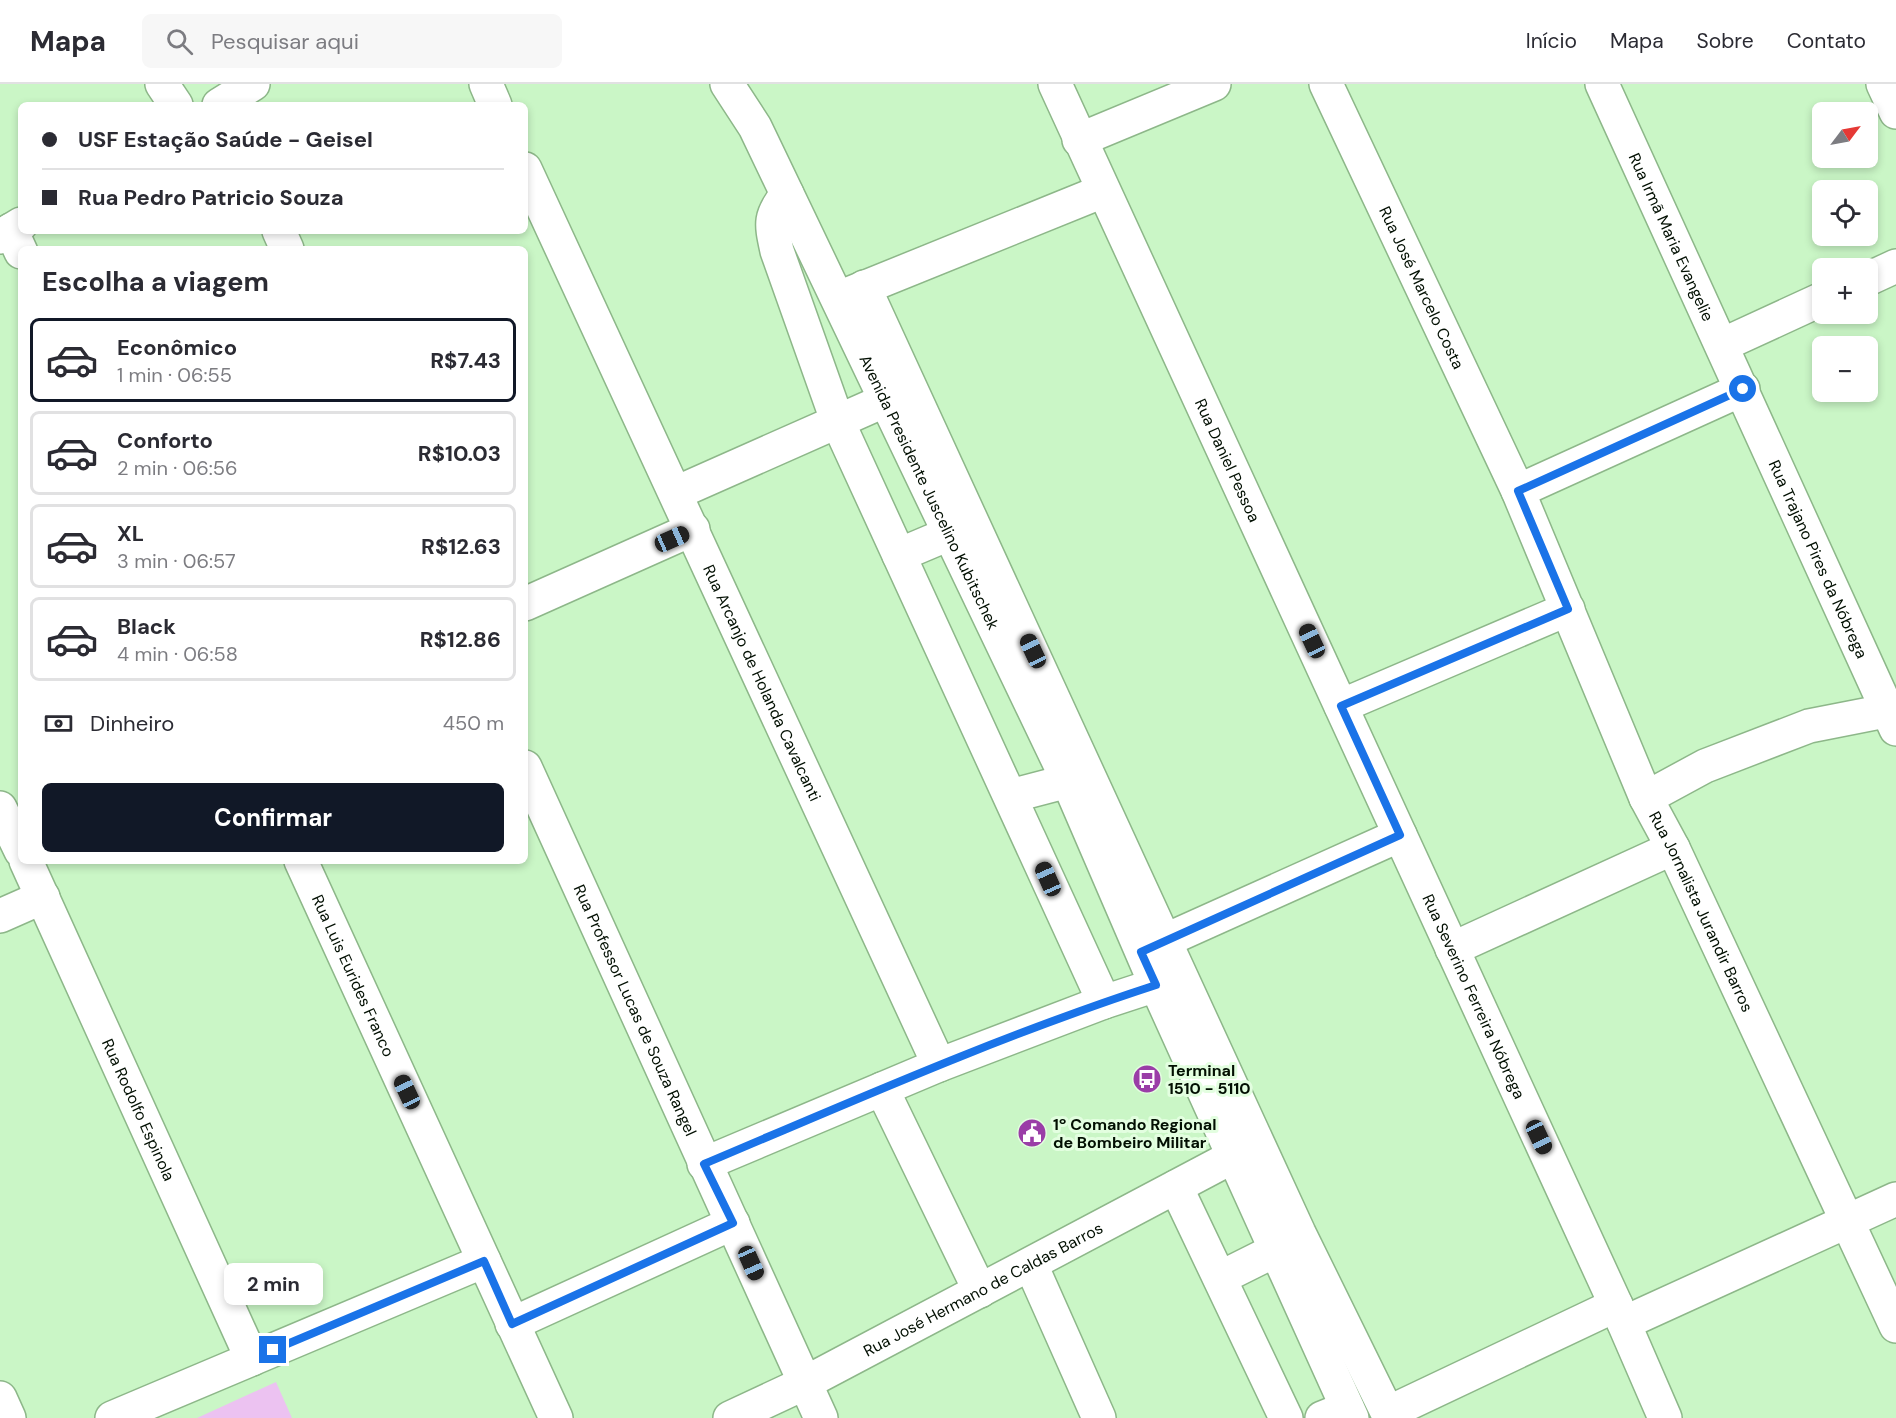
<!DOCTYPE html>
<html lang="pt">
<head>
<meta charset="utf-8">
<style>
  body { margin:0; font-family:"DM Sans",sans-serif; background:#f7f7f7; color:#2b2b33; height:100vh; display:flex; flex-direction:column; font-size:22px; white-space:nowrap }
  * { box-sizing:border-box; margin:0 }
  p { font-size:20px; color:#7c7c81 }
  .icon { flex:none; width:33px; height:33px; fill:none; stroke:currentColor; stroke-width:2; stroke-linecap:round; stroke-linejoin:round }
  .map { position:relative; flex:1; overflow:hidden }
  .panel { position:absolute; left:18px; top:162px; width:510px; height:618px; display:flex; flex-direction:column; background:#fff; border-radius:9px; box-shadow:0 3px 9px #0003 }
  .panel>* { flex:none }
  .banner { position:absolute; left:18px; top:18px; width:510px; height:132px; border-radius:9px; box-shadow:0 3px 9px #0003; display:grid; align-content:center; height:132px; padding:0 24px; background:#fff }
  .needle { width:39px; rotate:58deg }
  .fabs { position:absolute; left:1812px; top:18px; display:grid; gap:12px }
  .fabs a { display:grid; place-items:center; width:66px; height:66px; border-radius:9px; background:#fff; box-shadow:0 3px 9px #0003; font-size:30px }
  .end { position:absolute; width:27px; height:27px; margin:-14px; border:8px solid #1a73e8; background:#fff; box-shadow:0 0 0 3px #fff }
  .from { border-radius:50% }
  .bubble { position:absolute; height:42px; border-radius:9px; background:#fff; box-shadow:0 3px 9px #0003; font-size:20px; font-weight:700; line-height:42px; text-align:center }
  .car { position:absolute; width:18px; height:36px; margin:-18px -9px; border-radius:8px; box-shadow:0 0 4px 2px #0007; background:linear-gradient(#222 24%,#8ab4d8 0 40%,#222 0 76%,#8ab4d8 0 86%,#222 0) }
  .banner b { display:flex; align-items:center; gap:21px; height:57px; font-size:22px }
  .banner b+b { border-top:2px solid #e1e1e2 }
  .banner i { width:15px; height:15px; background:#2b2b33 }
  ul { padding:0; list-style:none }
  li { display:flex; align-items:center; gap:18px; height:84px; margin:0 12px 9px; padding:0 12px; border:3px solid #e1e1e2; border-radius:9px }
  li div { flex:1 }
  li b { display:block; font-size:22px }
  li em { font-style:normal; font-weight:700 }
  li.current { border-color:#111827 }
  li>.icon { width:54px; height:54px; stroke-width:1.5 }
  h2 { padding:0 24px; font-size:27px; line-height:72px }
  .pay { display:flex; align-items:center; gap:15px; height:66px; padding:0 24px; font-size:22px }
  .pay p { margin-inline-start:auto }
  .action { display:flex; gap:12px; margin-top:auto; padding:12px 24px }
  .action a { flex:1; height:69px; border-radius:9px; background:#111827; color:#fff; font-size:24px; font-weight:700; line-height:69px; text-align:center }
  header { display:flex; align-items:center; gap:36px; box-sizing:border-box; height:84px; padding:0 30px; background:#fff; border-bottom:2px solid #e1e1e2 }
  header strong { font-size:28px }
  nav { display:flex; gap:33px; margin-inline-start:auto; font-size:21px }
  .search { width:420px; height:54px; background:#f7f7f7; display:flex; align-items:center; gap:15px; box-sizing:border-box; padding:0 21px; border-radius:9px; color:#7c7c81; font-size:22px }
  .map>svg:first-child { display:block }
  .green { fill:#ecc2f1 }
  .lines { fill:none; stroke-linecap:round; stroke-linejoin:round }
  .minor-casing { stroke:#8db789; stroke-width:36 }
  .major-casing { stroke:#8db789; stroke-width:36 }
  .minor { stroke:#fff; stroke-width:33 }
  .major { stroke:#fff; stroke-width:33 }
  .route { stroke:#1a73e8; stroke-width:8 }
  .labels { text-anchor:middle; stroke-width:6; stroke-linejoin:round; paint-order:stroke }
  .street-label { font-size:16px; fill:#020f02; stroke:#e3fee0 }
  .poi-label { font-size:16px; font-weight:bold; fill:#020f02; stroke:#e3fee0; text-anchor:start }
</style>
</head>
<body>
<header>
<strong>Mapa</strong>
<div class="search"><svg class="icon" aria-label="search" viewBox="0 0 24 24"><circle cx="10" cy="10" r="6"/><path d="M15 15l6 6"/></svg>Pesquisar aqui</div>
<nav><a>Início</a><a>Mapa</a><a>Sobre</a><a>Contato</a></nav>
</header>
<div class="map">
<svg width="1896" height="1334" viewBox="0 0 1896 1334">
  <rect width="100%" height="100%" fill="#caf6c6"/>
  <path class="green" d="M276 1298 292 1334H197Z"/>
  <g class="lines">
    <g class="minor-casing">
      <g id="minor">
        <path d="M162 0 176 21"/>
        <path d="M486 0 495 21"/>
        <path id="s1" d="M1055 0 1616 1221 1665 1334"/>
        <path id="s2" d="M1326 0 1518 407 1646 714 1673 764 1896 1242"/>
        <path id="s3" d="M1602 0 1896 645"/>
        <path d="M1883 0 1896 28"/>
        <path d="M1079 56 1214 0"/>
        <path id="s4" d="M525 85 939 981"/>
        <path d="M787 110C769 133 771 139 777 167L837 336 1104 918 1156 901"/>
        <path d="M11 146 21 168"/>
        <path d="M279 147 287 165"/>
        <path d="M1868 195 1896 182"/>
        <path d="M864 203 1299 1149 1390 1334"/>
        <path d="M846 211 1103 107"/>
        <path d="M1722 261 1822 215"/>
        <path d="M1518 407 1743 305"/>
        <path d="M676 409 886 316"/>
        <path d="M899 471 951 449"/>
        <path d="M525 520 693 445"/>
        <path d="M1341 622 1568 525"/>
        <path id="s5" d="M525 683 821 1334"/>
        <path d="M1011 712 1068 697"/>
        <path d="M1646 714 1705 682 1809 642 1896 625"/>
        <path d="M0 724 21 767"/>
        <path id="s6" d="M26 777 252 1275"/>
        <path id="s7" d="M301 777 556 1334"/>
        <path d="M0 832 43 813"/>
        <path d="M1452 865 1673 764"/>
        <path d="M1144 866 1400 751"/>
        <path d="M882 1005 980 1207"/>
        <path d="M704 1080 939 981 1104 918"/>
        <path d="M1176 1103 1286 1334"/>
        <path d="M1031 1181 1099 1334"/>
        <path d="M1220 1194 1276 1166 1298 1150"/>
        <path d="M1624 1239 1896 1115"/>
        <path d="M512 1240 733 1139"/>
        <path d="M0 1314 9 1334"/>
        <path d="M1388 1329 1616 1221"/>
        <path d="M112 1334 484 1177"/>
        <path id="s8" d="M730 1334 805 1299 1234 1072"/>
        <path d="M1322 1334 1347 1324"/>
      </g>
    </g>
    <g class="major-casing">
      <g id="major">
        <path id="s9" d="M727 0 755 43 1068 697 1156 901 1352 1334"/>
        <path d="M219 21 253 0"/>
        <path d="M0 153 21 140"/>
      </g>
    </g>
    <use href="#minor" class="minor"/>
    <use href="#major" class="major"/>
  </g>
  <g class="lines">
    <path class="route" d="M273 1266 484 1177 512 1240 733 1139 704 1080C853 1017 1002 951 1156 901L1141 868 1400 751 1341 622 1568 525 1518 407 1743 305"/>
  </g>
  <defs>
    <g id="bus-disc" transform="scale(1.5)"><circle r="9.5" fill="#9a3da7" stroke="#e3fee0"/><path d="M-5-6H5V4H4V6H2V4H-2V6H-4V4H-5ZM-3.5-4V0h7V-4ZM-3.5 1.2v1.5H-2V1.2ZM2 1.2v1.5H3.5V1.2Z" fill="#fff"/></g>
    <g id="civic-disc" transform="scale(1.5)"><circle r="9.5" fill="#9a3da7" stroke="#e3fee0"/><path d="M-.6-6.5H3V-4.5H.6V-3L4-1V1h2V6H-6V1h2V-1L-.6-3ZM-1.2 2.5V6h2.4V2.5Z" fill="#fff"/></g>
  </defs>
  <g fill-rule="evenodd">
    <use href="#bus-disc" x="1147" y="995"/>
    <use href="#civic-disc" x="1032" y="1049"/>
  </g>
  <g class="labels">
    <g class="street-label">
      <text dy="6" stroke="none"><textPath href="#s3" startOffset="168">Rua Irmã Maria Evangelie</textPath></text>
      <text dy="6" stroke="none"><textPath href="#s2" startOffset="225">Rua José Marcelo Costa</textPath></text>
      <text dy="6" stroke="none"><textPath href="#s1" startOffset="414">Rua Daniel Pessoa</textPath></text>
      <text dy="6" stroke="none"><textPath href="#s9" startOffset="456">Avenida Presidente Juscelino Kubitschek</textPath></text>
      <text dy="6" stroke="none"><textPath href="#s3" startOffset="522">Rua Trajano Pires da Nóbrega</textPath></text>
      <text dy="6" stroke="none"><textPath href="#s4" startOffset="566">Rua Arcanjo de Holanda Cavalcanti</textPath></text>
      <text dy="6" stroke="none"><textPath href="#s2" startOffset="909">Rua Jornalista Jurandir Barros</textPath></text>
      <text dy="6" stroke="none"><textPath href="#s7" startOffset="126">Rua Luis Eurides Franco</textPath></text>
      <text dy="6" stroke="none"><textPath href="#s1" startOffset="1004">Rua Severino Ferreira Nóbrega</textPath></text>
      <text dy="6" stroke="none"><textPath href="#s5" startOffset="267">Rua Professor Lucas de Souza Rangel</textPath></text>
      <text dy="6" stroke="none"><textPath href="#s6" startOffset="273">Rua Rodolfo Espinola</textPath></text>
      <text dy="6" stroke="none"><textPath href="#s8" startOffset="284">Rua José Hermano de Caldas Barros</textPath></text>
    </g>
    <g class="poi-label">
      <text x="1168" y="992">Terminal<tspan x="1168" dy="18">1510 - 5110</tspan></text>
      <text x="1053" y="1046">1º Comando Regional<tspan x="1053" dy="18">de Bombeiro Militar</tspan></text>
    </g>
  </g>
</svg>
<div class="fabs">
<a><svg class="needle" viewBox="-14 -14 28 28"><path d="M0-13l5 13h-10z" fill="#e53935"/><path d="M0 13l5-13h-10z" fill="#7c7c81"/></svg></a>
<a><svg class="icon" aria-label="locate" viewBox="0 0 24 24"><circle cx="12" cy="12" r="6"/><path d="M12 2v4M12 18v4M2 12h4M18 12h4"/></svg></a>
<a>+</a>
<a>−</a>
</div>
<i class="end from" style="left:1743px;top:305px"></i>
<i class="end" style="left:273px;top:1266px"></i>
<div class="bubble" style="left:224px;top:1179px;width:99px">2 min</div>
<i class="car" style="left:672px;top:455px;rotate:66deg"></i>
<i class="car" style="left:1312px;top:557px;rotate:335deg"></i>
<i class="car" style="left:1033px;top:567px;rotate:335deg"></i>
<i class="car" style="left:1048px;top:795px;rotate:336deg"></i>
<i class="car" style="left:407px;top:1008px;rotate:335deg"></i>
<i class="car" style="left:1539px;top:1053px;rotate:155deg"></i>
<i class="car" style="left:751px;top:1179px;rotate:156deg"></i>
<div class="banner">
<b><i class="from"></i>USF Estação Saúde - Geisel</b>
<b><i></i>Rua Pedro Patricio Souza</b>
</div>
<section class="panel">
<h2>Escolha a viagem</h2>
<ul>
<li class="current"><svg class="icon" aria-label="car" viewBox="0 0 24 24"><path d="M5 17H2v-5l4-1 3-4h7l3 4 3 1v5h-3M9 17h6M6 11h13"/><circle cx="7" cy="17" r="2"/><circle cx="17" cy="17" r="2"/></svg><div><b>Econômico</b><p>1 min · 06:55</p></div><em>R$7.43</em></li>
<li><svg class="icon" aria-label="car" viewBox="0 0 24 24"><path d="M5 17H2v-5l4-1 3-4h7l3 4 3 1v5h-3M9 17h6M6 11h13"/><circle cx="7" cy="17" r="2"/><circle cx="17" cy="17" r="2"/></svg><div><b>Conforto</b><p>2 min · 06:56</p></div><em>R$10.03</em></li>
<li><svg class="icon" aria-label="car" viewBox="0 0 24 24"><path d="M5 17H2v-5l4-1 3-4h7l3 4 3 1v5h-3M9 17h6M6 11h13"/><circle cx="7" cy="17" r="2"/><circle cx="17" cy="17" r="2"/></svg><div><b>XL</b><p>3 min · 06:57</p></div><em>R$12.63</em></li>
<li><svg class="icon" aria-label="car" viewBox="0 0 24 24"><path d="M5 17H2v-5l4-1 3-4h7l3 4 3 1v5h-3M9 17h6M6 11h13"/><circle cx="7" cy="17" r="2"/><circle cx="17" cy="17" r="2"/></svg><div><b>Black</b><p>4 min · 06:58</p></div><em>R$12.86</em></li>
</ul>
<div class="pay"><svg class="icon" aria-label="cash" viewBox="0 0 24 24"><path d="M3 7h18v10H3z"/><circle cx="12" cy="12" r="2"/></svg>Dinheiro<p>450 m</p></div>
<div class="action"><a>Confirmar</a></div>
</section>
</div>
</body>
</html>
